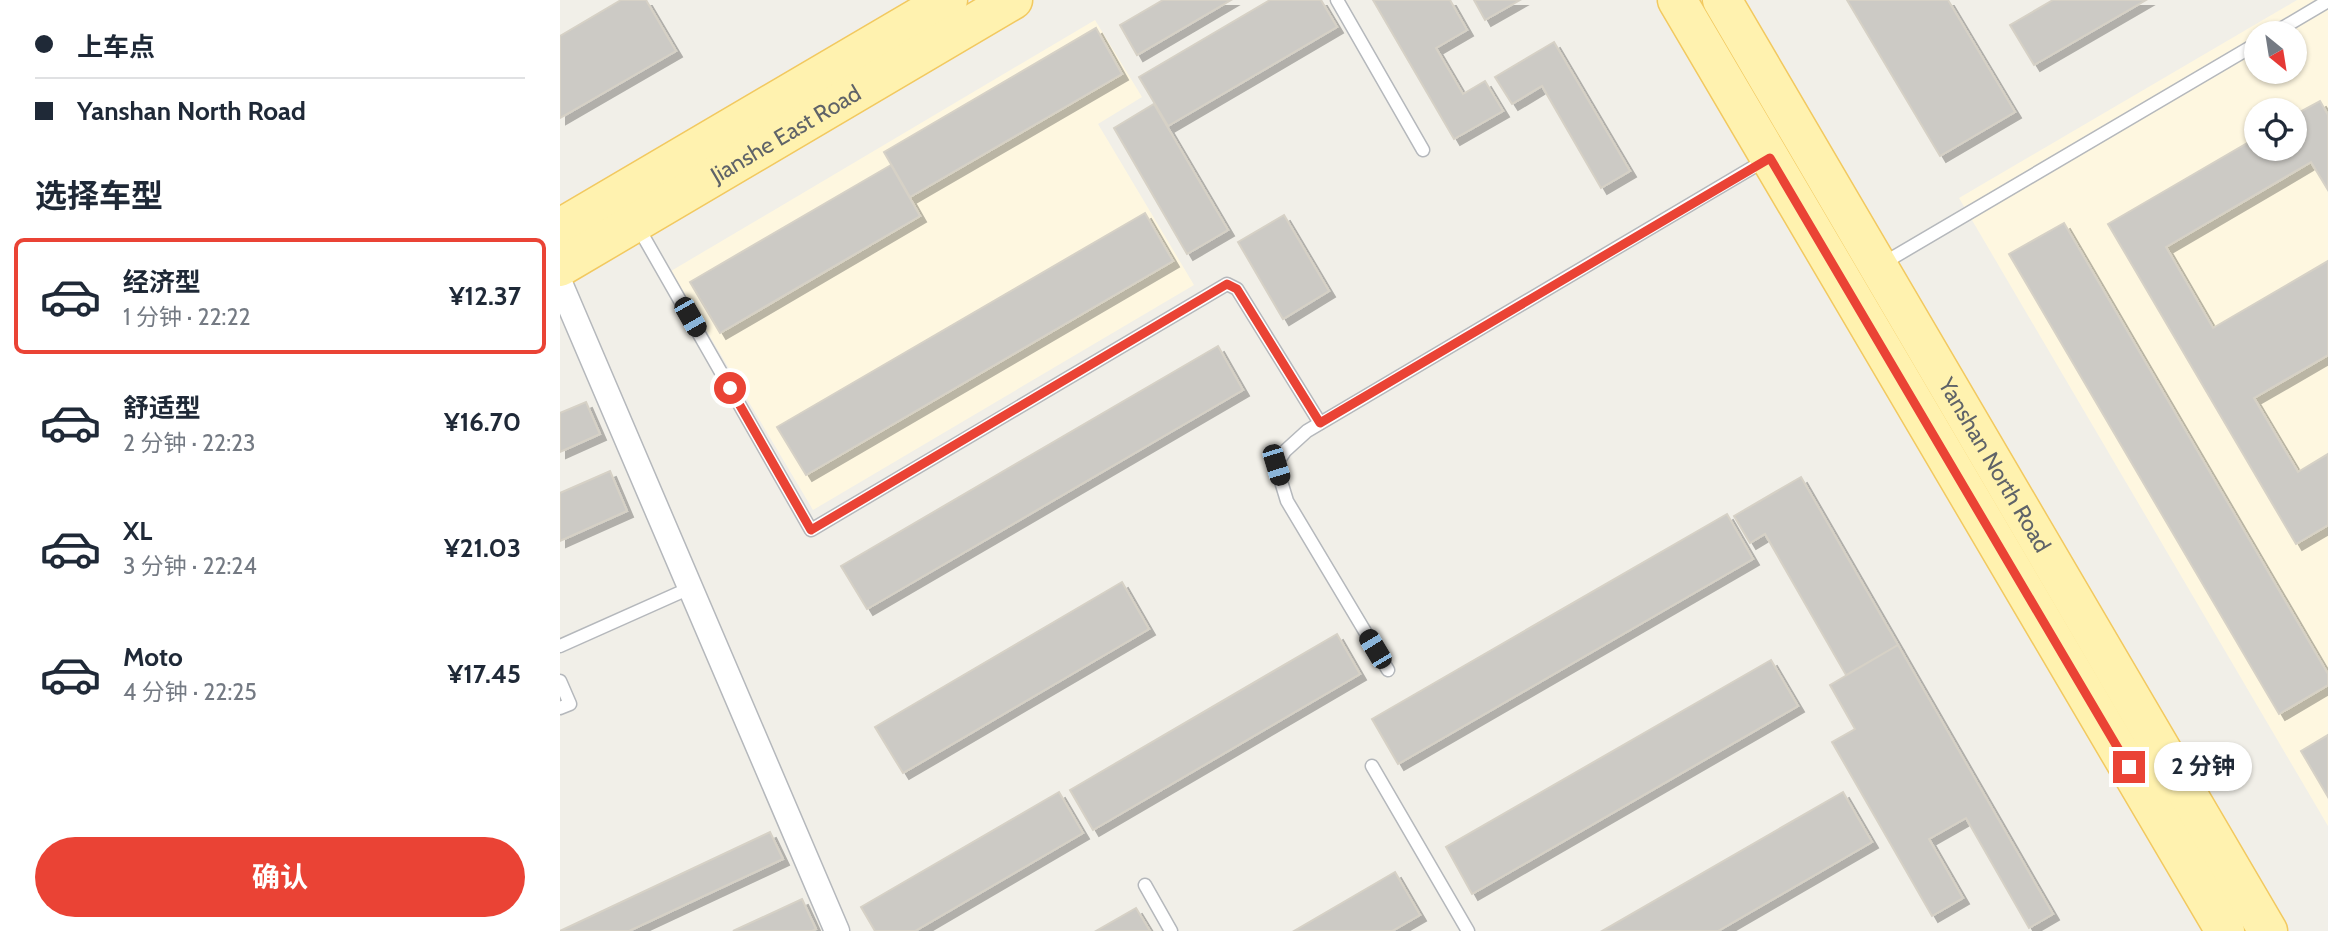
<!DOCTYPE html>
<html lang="zh">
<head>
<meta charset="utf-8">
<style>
  body { margin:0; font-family:Cabin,"Noto Sans SC",sans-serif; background:#f2f2f3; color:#1f2937; height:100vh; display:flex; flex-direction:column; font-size:26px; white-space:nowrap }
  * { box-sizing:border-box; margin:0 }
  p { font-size:23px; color:#747a83 }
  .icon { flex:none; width:38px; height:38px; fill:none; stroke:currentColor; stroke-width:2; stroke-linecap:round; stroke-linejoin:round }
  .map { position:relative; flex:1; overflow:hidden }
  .sheet { display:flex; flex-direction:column; background:#fff; width:560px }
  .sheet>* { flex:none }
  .hud { display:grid; align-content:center; height:154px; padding:0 35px; background:#fff }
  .needle { width:46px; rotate:150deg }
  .buttons { position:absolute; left:1684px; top:21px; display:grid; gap:14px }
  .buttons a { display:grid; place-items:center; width:63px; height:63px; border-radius:50%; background:#fff; box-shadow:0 2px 5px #0004; font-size:35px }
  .end { position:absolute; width:32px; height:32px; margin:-16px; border:9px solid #ea4335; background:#fff; box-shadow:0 0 0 4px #fff }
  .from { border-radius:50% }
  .bubble { position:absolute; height:49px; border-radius:24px; background:#fff; box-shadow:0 2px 5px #0004; font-size:23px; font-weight:700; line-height:49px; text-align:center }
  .car { position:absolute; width:21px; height:42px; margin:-21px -10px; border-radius:9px; box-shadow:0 0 5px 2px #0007; background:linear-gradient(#222 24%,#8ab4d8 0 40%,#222 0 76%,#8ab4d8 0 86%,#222 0) }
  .hud b { display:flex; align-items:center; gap:24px; height:66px; font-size:26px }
  .hud b+b { border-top:2px solid #e0e1e3 }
  .hud i { width:18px; height:18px; background:#1f2937 }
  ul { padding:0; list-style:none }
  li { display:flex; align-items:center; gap:21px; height:116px; margin:0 14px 10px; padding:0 21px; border:4px solid transparent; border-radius:10px }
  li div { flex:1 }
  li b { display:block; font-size:26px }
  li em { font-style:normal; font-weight:700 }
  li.on { border-color:#ea4335 }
  li>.icon { width:63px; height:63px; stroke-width:1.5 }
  h2 { padding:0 35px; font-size:32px; line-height:84px }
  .cta { display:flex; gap:14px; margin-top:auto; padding:14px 35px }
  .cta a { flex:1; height:80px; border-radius:42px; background:#ea4335; color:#fff; font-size:28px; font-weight:700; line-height:80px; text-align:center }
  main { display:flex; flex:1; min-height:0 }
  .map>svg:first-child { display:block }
  .commercial { fill:#fef7e0; fill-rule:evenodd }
  .building { fill:#cccac5; stroke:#d6d1c6; stroke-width:2; filter:url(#shadow) }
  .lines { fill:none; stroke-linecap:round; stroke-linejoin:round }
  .lane-casing { stroke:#b5b8bc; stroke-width:15 }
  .street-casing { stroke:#b5b8bc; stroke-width:27 }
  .primary-casing { stroke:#f2c960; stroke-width:41 }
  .lane { stroke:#fff; stroke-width:12 }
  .street { stroke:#fff; stroke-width:24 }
  .primary { stroke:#fff2af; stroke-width:38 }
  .route { stroke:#ea4335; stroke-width:9 }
  .labels { text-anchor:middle; stroke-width:7; stroke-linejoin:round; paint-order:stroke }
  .street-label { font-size:23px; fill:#5f6368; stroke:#fff }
</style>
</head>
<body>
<main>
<section class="sheet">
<div class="hud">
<b><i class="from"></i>上车点</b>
<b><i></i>Yanshan North Road</b>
</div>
<h2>选择车型</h2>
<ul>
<li class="on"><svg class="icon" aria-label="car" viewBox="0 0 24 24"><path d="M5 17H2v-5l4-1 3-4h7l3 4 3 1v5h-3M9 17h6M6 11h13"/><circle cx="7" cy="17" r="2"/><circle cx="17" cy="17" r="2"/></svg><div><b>经济型</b><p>1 分钟 · 22:22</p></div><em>¥12.37</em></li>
<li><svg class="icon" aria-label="car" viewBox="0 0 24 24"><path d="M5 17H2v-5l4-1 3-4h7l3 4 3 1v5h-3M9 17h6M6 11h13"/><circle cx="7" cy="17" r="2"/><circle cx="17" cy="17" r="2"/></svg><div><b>舒适型</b><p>2 分钟 · 22:23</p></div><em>¥16.70</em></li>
<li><svg class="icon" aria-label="car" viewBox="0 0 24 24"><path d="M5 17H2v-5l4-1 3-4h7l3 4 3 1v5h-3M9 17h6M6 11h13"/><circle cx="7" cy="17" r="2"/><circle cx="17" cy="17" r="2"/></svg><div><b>XL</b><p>3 分钟 · 22:24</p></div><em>¥21.03</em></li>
<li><svg class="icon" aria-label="car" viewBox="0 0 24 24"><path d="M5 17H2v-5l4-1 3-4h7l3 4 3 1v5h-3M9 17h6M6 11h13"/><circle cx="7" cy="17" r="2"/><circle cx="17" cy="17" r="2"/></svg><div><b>Moto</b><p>4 分钟 · 22:25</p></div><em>¥17.45</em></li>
</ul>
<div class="cta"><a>确认</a></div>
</section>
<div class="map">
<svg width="1768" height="931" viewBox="0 0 1768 931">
  <defs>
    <filter id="shadow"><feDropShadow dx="6" dy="6" stdDeviation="0" flood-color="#0004"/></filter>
  </defs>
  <rect width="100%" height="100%" fill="#f1efe8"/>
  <g class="commercial">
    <path d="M1737 0H1768V826L1399 198ZM1696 33H1734V72H1696ZM1696 110H1734V149H1696Z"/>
    <path d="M535 20 582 97 538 124 634 285 253 510 111 271Z"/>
  </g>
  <g class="building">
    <path d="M61 0H86L116 51 0 118V36Z"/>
    <path d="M603 0H671L577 55 560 25Z"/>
    <path d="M710 0H761L777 27 608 126 579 77Z"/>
    <path d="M813 0H890L907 30 876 48 903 94 925 81 943 111 894 139Z"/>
    <path d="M914 0H960L925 20Z"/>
    <path d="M1287 0H1388L1455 112 1380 156Z"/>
    <path d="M1493 0H1586L1474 65 1450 25Z"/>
    <path d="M536 28 562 74 350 197 324 152Z"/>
    <path d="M994 42 1070 171 1041 188 982 86 952 104 935 77Z"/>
    <path d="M1760 101 1768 115V190L1751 162 1606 247 1653 328 1768 261V355L1694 398 1738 472 1768 454V525L1736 544 1548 224 1696 138V149H1734V115Z"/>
    <path d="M594 104 668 230 627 254 554 128Z"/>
    <path d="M331 165 360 216 160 333 130 282Z"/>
    <path d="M585 213 613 261 246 475 217 427Z"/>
    <path d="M724 215 769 291 723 319 678 242Z"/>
    <path d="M1504 223 1768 674V685L1719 714 1449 254Z"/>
    <path d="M658 346 683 390 307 609 281 566Z"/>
    <path d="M26 402 40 434 0 452V413Z"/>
    <path d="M50 471 67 511 0 541V493Z"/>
    <path d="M1241 477 1338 645 1286 675 1205 534 1190 543 1174 516Z"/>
    <path d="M1167 514 1193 559 838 764 812 719Z"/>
    <path d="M562 582 589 629 343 773 315 727Z"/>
    <path d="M777 634 800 674 533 830 510 790Z"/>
    <path d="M1338 645 1493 914 1469 928 1406 818 1369 839 1403 898 1372 916 1272 742 1295 729 1270 685Z"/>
    <path d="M1211 660 1238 706 912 894 886 847Z"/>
    <path d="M1768 735V797L1741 751Z"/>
    <path d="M499 792 523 833 355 931H315L301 907Z"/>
    <path d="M1283 792 1312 842 1158 931H1042Z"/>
    <path d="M210 832 223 859 69 931H0Z"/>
    <path d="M835 872 860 915 832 931H734Z"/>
    <path d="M242 899 256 929 252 931H173Z"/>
    <path d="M576 908 590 931H536Z"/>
  </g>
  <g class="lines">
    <g class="lane-casing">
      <g id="lane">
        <path d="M777 0 863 150"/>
        <path d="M1714 33 1768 1"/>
        <path d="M78 227 251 530 667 284 677 289 760 423"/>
        <path d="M1322 264 1696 44"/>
        <path d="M0 646 130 588"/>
        <path d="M828 670 727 501 716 465 725 451 747 431 1207 159"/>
        <path d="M0 681 10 704 0 708"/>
        <path d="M812 766 908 931"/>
        <path d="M585 885 611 931"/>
      </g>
    </g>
    <g class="street-casing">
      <path id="street" d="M0 283 277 931"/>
    </g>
    <g class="primary-casing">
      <g id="primary">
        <path d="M1117 0 1665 931"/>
        <path id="s1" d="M1162 0 1708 931"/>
        <path d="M0 228 388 0"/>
        <path id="s2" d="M0 267 453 0"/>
      </g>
    </g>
    <use href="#lane" class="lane"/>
    <use href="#street" class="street"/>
    <use href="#primary" class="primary"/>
  </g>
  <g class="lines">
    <path class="route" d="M170 388 251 530 667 284 677 289 760 423 1210 158 1569 767"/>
  </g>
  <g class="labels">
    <g class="street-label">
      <text dy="8" stroke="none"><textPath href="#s2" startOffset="262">Jianshe East Road</textPath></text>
      <text dy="8" stroke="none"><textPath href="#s1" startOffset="539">Yanshan North Road</textPath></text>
    </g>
  </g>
</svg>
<div class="buttons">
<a><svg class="needle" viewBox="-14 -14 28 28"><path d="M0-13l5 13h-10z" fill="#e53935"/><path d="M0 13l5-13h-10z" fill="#747a83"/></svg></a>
<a><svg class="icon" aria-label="locate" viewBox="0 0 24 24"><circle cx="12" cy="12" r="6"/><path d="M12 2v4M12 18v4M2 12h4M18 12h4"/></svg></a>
</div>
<i class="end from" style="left:170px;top:388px"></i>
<i class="end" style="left:1569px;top:767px"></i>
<div class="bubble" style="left:1594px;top:742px;width:98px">2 分钟</div>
<i class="car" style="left:130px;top:317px;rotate:150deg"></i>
<i class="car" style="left:716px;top:465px;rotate:163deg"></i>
<i class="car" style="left:815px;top:649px;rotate:329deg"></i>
</div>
</main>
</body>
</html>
